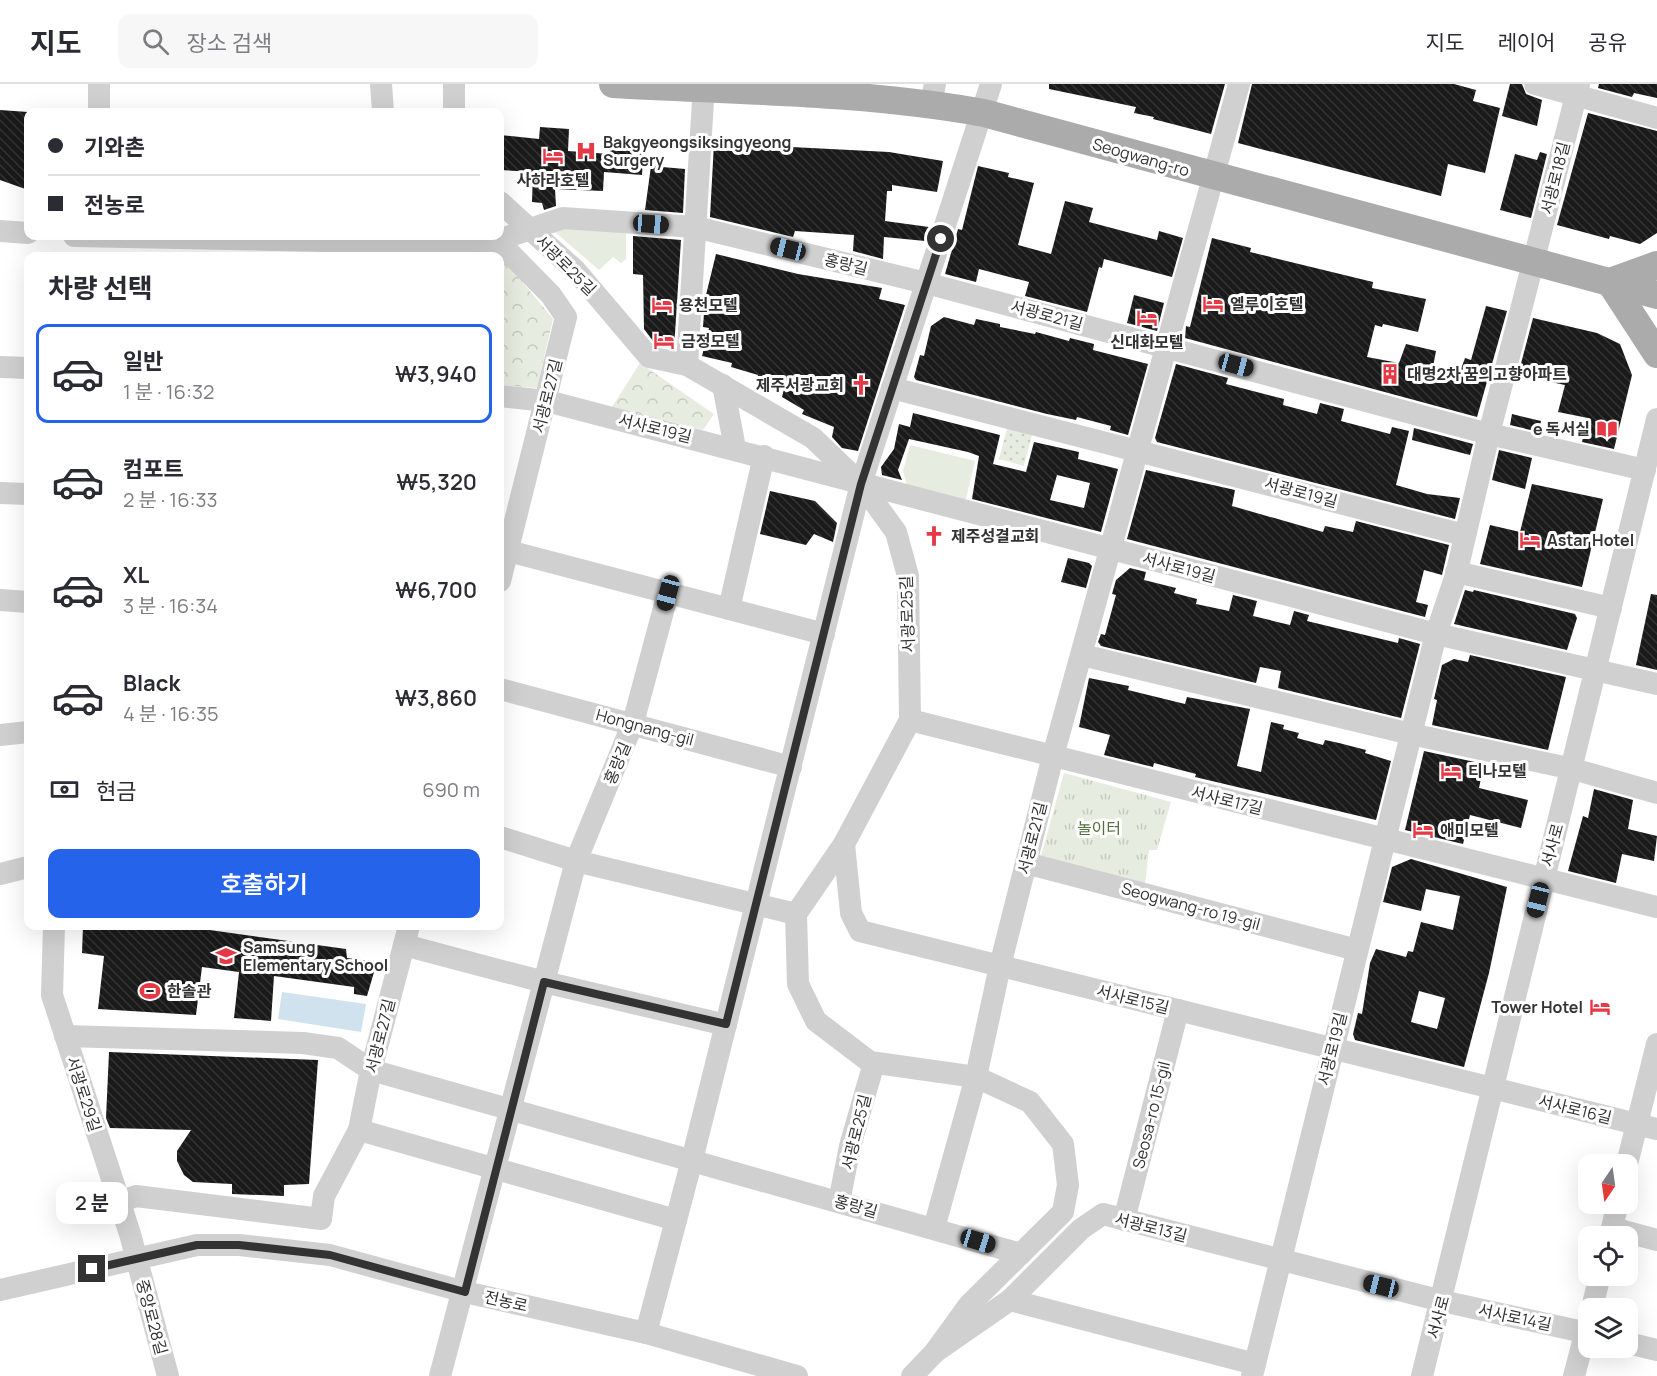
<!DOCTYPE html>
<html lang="ko">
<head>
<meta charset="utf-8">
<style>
  body { margin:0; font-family:Manrope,"Noto Sans KR",sans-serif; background:#f7f7f7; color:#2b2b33; height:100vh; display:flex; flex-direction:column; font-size:22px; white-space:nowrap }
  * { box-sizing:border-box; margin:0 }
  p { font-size:20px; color:#7c7c81 }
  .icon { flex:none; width:33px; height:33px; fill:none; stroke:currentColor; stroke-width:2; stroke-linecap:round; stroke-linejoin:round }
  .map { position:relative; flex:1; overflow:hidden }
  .sheet { position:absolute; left:24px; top:168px; width:480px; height:678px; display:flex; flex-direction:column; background:#fff; border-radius:12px; box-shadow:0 6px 24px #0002 }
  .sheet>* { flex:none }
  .banner { position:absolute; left:24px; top:24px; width:480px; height:132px; border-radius:12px; box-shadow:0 6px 24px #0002; display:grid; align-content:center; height:132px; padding:0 24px; background:#fff }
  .needle { width:39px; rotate:193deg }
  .fabs { position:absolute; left:1578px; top:1070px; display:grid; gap:12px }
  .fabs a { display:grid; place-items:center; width:60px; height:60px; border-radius:12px; background:#fff; box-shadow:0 6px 24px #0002; font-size:30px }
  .end { position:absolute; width:27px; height:27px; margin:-14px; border:8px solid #333; background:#fff; box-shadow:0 0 0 3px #fff }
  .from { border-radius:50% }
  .bubble { position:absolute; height:42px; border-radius:12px; background:#fff; box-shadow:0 6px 24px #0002; font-size:20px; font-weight:600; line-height:42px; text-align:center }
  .car { position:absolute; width:18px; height:36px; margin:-18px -9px; border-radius:8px; box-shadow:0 0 4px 2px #0007; background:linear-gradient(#222 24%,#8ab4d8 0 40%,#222 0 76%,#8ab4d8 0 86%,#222 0) }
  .banner b { display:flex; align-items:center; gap:21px; height:57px; font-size:22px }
  .banner b+b { border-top:2px solid #e1e1e2 }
  .banner i { width:15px; height:15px; background:#2b2b33 }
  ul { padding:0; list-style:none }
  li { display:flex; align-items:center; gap:18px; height:99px; margin:0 12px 9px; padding:0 12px; border:3px solid transparent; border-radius:12px }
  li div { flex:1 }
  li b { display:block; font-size:22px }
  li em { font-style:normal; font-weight:600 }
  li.active { border-color:#2563eb }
  li>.icon { width:54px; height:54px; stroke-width:1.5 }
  h2 { padding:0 24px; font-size:27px; line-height:72px }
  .pay { display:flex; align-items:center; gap:15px; height:66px; padding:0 24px; font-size:22px }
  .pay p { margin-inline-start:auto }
  .button { display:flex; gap:12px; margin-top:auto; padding:12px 24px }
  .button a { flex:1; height:69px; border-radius:12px; background:#2563eb; color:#fff; font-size:24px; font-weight:600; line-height:69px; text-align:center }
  header { display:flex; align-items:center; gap:36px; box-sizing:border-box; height:84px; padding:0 30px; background:#fff; border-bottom:2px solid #e1e1e2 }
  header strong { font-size:28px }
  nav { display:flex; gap:33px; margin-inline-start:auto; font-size:21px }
  .search { width:420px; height:54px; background:#f7f7f7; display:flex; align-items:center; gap:15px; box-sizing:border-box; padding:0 21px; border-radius:12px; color:#7c7c81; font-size:22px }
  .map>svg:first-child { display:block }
  .grass { fill:url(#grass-dots) }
  .forest { fill:url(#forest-crowns) }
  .park { fill:url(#park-tufts) }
  .garden { fill:#e6ecdf }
  .water { fill:#cfe2ee }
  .building { fill:url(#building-back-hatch); fill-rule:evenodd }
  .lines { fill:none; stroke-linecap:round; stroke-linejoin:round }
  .minor { stroke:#d0d0d0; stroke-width:22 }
  .major { stroke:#ababab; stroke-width:28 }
  .route { stroke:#333; stroke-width:8 }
  .labels { text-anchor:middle; stroke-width:6; stroke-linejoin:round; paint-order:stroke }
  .poi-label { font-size:16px; font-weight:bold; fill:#333; stroke:#fff; text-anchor:start }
  .street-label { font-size:16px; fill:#333; stroke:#fff }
  .park-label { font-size:16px; fill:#56703f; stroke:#fff }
</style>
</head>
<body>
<header>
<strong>지도</strong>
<div class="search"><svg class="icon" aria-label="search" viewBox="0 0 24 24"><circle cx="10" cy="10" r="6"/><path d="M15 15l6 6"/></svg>장소 검색</div>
<nav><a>지도</a><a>레이어</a><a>공유</a></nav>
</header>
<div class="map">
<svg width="1657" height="1292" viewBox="0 0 1657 1292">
  <defs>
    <pattern id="grass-dots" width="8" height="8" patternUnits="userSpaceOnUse" patternTransform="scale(1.5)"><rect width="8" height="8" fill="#e6ecdf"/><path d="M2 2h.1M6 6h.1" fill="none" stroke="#c6cbc0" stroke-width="1.8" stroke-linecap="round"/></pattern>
    <pattern id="forest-crowns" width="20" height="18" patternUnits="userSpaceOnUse" patternTransform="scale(1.5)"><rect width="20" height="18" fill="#e6ecdf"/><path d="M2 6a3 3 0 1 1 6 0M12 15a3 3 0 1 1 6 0" fill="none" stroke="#c6cbc0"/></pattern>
    <pattern id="park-tufts" width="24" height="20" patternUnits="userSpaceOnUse" patternTransform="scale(1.5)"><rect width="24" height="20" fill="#e6ecdf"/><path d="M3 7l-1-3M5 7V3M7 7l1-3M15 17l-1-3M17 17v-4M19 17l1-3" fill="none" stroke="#c6cbc0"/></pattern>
    <pattern id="building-back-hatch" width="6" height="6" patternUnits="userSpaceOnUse" patternTransform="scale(1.5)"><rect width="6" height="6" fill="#1a1a1a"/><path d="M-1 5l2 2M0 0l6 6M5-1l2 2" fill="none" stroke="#333"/></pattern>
  </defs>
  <rect width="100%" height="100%" fill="#fff"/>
  <path class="grass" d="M1008 341 1033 347 1024 382 999 375Z"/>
  <g class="forest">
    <path d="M498 168 553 235 537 304 500 301V172H473Z"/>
    <path d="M640 279 714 330 703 346 612 323Z"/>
  </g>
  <path class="park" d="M1064 689 1171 718 1157 766H1149L1145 800 1041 772Z"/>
  <g class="garden">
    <path d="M565 141 626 148V175L621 179 613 173 599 186 555 148Z"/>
    <path d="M910 361 975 377 965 419 908 405 903 387Z"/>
  </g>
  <path class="water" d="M282 908 366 920 361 948 278 935Z"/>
  <g class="building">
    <path d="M1049 0H1225L1211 50 1153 35 1154 33 1134 29 1136 23 1049 5Z"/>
    <path d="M1252 0H1454L1476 6 1473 17 1500 24 1485 89 1448 80 1441 112 1238 59Z"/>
    <path d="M1510 0H1522L1526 10 1542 16 1537 42 1502 32Z"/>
    <path d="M1599 0H1657V14L1634 9 1632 13 1598 4Z"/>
    <path d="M0 26 28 28V106L0 96Z"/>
    <path d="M1588 29 1657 47V149L1640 160 1610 152 1609 155 1557 141Z"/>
    <path d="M540 43 569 45 568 67 610 70 611 56 644 59 642 91 604 88 603 107 555 105 556 122 544 126 542 119 532 118 533 88 500 86V51L539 55Z"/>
    <path d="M714 59 889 68 943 77 937 108 892 101V107H887L885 137 929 143 925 157 884 153 883 175 853 167 854 151 795 147 793 153 710 133Z"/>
    <path d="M1540 68 1547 70 1531 134 1500 126 1515 70 1537 76Z"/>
    <path d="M651 82 685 85 683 129 645 126Z"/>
    <path d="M978 82 1009 89 1008 93 1034 99 1018 161 1051 170 1065 117 1093 124 1089 138 1157 156 1159 147 1183 154 1172 193 1104 175 1102 184 1099 183 1087 228 1025 212 1029 198 979 185 976 198 945 190 958 145 962 146Z"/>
    <path d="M633 152 681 156 674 265 656 261 644 245 643 191 633 190Z"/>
    <path d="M1212 154 1251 164 1250 168 1373 198 1372 204 1426 215 1418 248 1383 240 1382 243 1375 241 1367 273 1399 279 1406 260 1436 267 1432 288 1458 293 1465 274 1471 276 1486 222 1507 227 1477 333 1185 254 1186 242 1190 243Z"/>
    <path d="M716 170 798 190 882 204 879 215 905 221 858 367 842 364 832 353 834 343 802 330 804 326 782 313 784 305 756 298 758 291 731 283 732 279 702 272 709 244 703 243 705 215Z"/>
    <path d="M1134 211 1164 219 1157 247 1127 239Z"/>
    <path d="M944 233 974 241 976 235 1000 240V243L1035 250 1036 248 1069 257 1070 254 1094 260 1093 266 1148 280 1128 351 1110 346 1111 342 1077 333 1076 336 1047 330 916 296 914 293 920 271 924 272 931 242Z"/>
    <path d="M1533 234 1597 249 1620 260 1632 291 1614 365 1582 358 1588 334 1558 328 1565 301 1518 291Z"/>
    <path d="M1176 280 1228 294 1226 300 1284 315 1283 321 1317 330 1320 319 1344 325 1341 337 1390 350 1392 343 1409 347 1396 401 1427 410 1460 414 1455 435 1157 358 1155 354Z"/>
    <path d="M913 329 1000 351 993 380 1026 388 1034 358 1079 368 1078 375 1118 385 1101 448 972 415 979 372 968 368 909 355 898 386 902 396 882 391 881 383 894 365 899 340 910 343ZM1057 391 1090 399 1084 424 1050 416Z"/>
    <path d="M1512 330 1541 337 1539 348 1510 341Z"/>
    <path d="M1414 344 1473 360 1470 371 1412 356Z"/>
    <path d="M1499 366 1532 374 1525 405 1492 396Z"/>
    <path d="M1146 386 1235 406 1232 422 1323 448 1325 442 1353 448 1356 437 1449 461 1442 491 1424 486 1416 518 1428 521 1425 533 1127 455Z"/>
    <path d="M1532 400 1603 415 1582 503 1480 480 1490 441 1520 448Z"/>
    <path d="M770 407 815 417 837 439 833 458 814 450 806 461 760 450Z"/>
    <path d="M1068 474 1089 479 1092 482 1086 504 1061 498Z"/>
    <path d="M1130 484 1146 488 1144 496 1176 504 1174 509 1197 515 1196 520 1229 527 1233 511 1257 517 1253 532 1290 541 1294 527 1309 531 1307 537 1398 559 1399 554 1420 560 1401 634 1278 604 1281 587 1260 583 1256 599 1101 562 1098 558 1101 550 1105 551 1116 511 1112 510 1116 496Z"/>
    <path d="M1465 506 1473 508 1474 506 1575 530 1577 534 1567 566 1454 540Z"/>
    <path d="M1651 510 1657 511V586L1636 581Z"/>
    <path d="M1470 571 1566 593 1548 666 1432 641 1437 616 1434 615 1442 581 1454 575 1468 578Z"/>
    <path d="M1089 594 1129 602 1128 606 1185 620 1187 613 1250 625 1237 682 1261 688 1271 638 1284 641 1283 645 1299 649 1297 654 1323 661 1325 656 1339 659 1366 666 1365 669 1391 677 1376 736 1195 693 1196 690 1154 679 1153 683 1104 671 1110 651 1079 643Z"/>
    <path d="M1424 667 1484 680 1479 704 1528 716 1521 744 1470 731 1463 760 1405 746Z"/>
    <path d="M1594 705 1633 716 1628 745 1657 752 1654 777 1622 770 1616 799 1568 787 1583 732 1588 734Z"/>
    <path d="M1411 775 1507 803 1489 889 1464 983 1355 956 1353 950 1358 929 1362 930 1370 879 1376 865 1406 873 1408 867 1413 868 1421 838 1453 846 1460 812 1426 805 1421 827 1383 818 1392 783ZM1419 907 1445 914 1437 945 1411 938Z"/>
    <path d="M83 842H181L346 865 347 874 377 878 367 912 354 910V903L274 892 271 937 234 934 239 888 202 883 196 931 98 925 104 872 82 869Z"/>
    <path d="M109 968 318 976 309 1100 284 1101V1112L232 1110V1100L193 1098 184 1091 177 1077V1067L191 1046 110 1044 106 1034Z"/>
  </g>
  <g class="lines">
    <g class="minor">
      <path d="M381 0 383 28"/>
      <path d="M1535 0 1657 34"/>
      <path d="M931 20 935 0"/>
      <path d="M99 28V0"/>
      <path d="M454 28V0"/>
      <path d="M500 118 576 187 649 273 687 281 813 354 861 400 896 448 908 492 910 636 844 760 796 830 798 900 816 937 870 978 976 993 1030 1018 1063 1060 1068 1101 1063 1128 969 1221 935 1268"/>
      <path d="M0 147 28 149"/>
      <path d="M74 152 376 158 472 165 563 134 695 143 926 199 1489 350 1645 386"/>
      <path d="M493 152 551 211 566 233 500 497"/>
      <path d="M687 281 704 0"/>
      <path d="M0 283 28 284"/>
      <path d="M723 301 735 364"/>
      <path d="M892 304 1464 451"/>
      <path d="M500 312 547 317 1436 550 1657 600"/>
      <path d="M0 409 28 410"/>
      <path d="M508 467 824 550"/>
      <path d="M1456 488 1611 524"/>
      <path d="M0 516 28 518"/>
      <path d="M729 525 764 372"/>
      <path d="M1082 571 1411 650 1573 685 1657 709"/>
      <path d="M500 605 791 683"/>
      <path d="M910 636 1657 823"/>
      <path d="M0 651 28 648"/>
      <path d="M500 753 576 777 796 830"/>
      <path d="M844 760 851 829 860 847 1657 1045"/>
      <path d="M1026 779 1357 866"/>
      <path d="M0 790 28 783"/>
      <path d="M54 842 52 911 130 1150 168 1292"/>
      <path d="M404 861 544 898 726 941"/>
      <path d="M65 952 303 959 338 964 371 986 1021 1170"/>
      <path d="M359 1046 676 1136"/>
      <path d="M1627 1080 1657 960"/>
      <path d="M120 1118 136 1112 321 1135 324 1112 359 1046 371 986 409 842"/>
      <path d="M839 1118 850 1062 874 979"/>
      <path d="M1124 1136 1178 926"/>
      <path d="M934 1144 976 993 1000 882 1053 672 1239 0"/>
      <path d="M1612 1144 1657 1156"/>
      <path d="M1610 1152 1618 1119"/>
      <path d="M0 1206 197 1161H239L330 1171 465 1208 646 1249 797 1292"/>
      <path d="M1010 1216 1255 1280"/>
      <path d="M1592 1224 1600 1191"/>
      <path d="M646 1249 692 1076 861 400 991 0"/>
      <path d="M1628 1259 1657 1266"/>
      <path d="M440 1292 576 777 633 639 668 509"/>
      <path d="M912 1292 935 1268 1010 1216 1081 1145 1103 1130 1442 1217 1588 1249"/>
      <path d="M1252 1292 1436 550 1456 491 1489 350 1579 0"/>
      <path d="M1422 1292 1657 335"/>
      <path d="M1574 1292 1588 1239"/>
    </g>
    <g class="major">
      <path d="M613 0C736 7 862 7 984 29L1657 211"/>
      <path d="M1657 181 1610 198 1657 270"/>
    </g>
  </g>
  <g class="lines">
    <path class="route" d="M92 1185 197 1161H239L330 1171 465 1208 544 898 726 940 861 400 941 155"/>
  </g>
  <defs>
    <g id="hospital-bare" transform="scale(1.62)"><path d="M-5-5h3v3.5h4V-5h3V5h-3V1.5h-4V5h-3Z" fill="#e63946" stroke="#fff" stroke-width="2.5" paint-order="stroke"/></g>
    <g id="hotel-bare" transform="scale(1.62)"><path d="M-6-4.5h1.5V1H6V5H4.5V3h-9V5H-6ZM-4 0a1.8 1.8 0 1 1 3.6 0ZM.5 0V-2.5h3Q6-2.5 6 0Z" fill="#e63946" stroke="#fff" stroke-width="2.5" paint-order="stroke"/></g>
    <g id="building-bare" transform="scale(1.62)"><path d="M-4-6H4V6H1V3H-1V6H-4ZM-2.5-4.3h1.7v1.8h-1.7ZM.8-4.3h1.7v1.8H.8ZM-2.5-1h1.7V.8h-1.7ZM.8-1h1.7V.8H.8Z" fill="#e63946" stroke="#fff" stroke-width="2.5" paint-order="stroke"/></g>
    <g id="church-bare" transform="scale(1.62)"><path d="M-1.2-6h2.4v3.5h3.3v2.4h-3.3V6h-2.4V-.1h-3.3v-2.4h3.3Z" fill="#e63946" stroke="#fff" stroke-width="2.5" paint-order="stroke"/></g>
    <g id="library-bare" transform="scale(1.62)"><path d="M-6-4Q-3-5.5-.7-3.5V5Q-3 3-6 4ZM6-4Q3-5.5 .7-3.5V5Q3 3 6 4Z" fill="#e63946" stroke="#fff" stroke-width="2.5" paint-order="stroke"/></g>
    <g id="school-bare" transform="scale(1.62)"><path d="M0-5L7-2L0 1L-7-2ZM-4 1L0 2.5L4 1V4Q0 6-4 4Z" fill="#e63946" stroke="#fff" stroke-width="2.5" paint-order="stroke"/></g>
    <g id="stadium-bare" transform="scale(1.62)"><path d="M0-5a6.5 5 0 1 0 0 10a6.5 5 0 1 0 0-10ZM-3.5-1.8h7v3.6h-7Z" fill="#e63946" stroke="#fff" stroke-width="2.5" paint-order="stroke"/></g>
  </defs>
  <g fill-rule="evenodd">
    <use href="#hospital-bare" x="586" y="67"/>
    <use href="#hotel-bare" x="553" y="72"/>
    <use href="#hotel-bare" x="1213" y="220"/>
    <use href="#hotel-bare" x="662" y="221"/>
    <use href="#hotel-bare" x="1147" y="234"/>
    <use href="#hotel-bare" x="664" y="257"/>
    <use href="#building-bare" x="1390" y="290"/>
    <use href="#church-bare" x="861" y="301"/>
    <use href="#library-bare" x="1607" y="345"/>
    <use href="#church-bare" x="934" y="452"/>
    <use href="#hotel-bare" x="1530" y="456"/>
    <use href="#hotel-bare" x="1451" y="687"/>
    <use href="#hotel-bare" x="1423" y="746"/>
    <use href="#school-bare" x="226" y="872"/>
    <use href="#stadium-bare" x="150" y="907"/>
    <use href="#hotel-bare" x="1600" y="923"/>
  </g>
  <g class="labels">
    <g class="poi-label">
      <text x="603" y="64">Bakgyeongsiksingyeong<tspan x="603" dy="18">Surgery</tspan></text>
      <text x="553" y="102" text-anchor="middle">사하라호텔</text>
      <text x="1230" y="226">엘루이호텔</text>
      <text x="679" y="227">용천모텔</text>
      <text x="681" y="263">금정모텔</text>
      <text x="1147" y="264" text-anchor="middle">신대화모텔</text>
      <text x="1407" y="296">대명2차 꿈의고향아파트</text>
      <text x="844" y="307" text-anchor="end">제주서광교회</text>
      <text x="1590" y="351" text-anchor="end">e 독서실</text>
      <text x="951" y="458">제주성결교회</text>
      <text x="1547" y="462">Astar Hotel</text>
      <text x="1468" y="693">티나모텔</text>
      <text x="1440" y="752">애미모텔</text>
      <text x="243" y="869">Samsung<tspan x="243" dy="18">Elementary School</tspan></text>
      <text x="167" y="913">한솔관</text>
      <text x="1583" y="929" text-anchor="end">Tower Hotel</text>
    </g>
    <g class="street-label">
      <text transform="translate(1141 73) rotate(16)" y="6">Seogwang-ro</text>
      <text transform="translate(1555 94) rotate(-76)" y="6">서광로18길</text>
      <text transform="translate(846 180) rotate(14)" y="6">홍랑길</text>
      <text transform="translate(566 181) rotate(45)" y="6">서광로25길</text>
      <text transform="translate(1047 231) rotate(15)" y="6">서광로21길</text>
      <text transform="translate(547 312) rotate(-76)" y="6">서광로27길</text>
      <text transform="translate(655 344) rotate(14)" y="6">서사로19길</text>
      <text transform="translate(1301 408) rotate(15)" y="6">서광로19길</text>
      <text transform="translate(1179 483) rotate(15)" y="6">서사로19길</text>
      <text transform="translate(907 530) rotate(-92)" y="6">서광로25길</text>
      <text transform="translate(645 643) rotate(15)" y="6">Hongnang-gil</text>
      <text transform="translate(617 679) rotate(-67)" y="6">홍랑길</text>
      <text transform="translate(1227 716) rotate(14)" y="6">서사로17길</text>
      <text transform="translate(1032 754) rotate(-76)" y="6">서광로21길</text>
      <text transform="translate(1552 761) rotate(-75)" y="6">서사로</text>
      <text transform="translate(1191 822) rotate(15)" y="6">Seogwang-ro 19-gil</text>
      <text transform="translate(1133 915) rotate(14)" y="6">서사로15길</text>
      <text transform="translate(380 952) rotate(-76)" y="6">서광로27길</text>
      <text transform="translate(1332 965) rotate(-76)" y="6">서광로19길</text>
      <text transform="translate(84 1010) rotate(72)" y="6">서광로29길</text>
      <text transform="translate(1575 1025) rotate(14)" y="6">서사로16길</text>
      <text transform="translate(1151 1031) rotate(-76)" y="6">Seosa-ro 15-gil</text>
      <text transform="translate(856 1048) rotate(-76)" y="6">서광로25길</text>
      <text transform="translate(856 1122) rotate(16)" y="6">홍랑길</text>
      <text transform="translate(1151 1143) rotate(14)" y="6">서광로13길</text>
      <text transform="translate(506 1217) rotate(13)" y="6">전농로</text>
      <text transform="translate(152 1233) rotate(75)" y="6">중앙로28길</text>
      <text transform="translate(1438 1233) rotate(-75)" y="6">서사로</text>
      <text transform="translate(1515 1233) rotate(12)" y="6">서사로14길</text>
    </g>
    <g class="park-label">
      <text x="1099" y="750">놀이터</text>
    </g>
  </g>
</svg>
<div class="fabs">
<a><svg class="needle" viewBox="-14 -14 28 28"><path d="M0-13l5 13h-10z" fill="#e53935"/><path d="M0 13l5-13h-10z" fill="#7c7c81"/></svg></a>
<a><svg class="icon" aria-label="locate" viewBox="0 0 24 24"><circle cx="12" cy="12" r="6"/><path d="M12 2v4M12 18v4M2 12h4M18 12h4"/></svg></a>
<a><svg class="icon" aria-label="layers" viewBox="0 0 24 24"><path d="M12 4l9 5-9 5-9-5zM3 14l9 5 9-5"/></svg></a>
</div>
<i class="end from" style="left:941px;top:155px"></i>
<i class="end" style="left:92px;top:1185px"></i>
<div class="bubble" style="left:56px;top:1098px;width:72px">2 분</div>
<i class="car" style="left:651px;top:140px;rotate:94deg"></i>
<i class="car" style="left:788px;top:165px;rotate:284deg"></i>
<i class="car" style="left:1236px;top:281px;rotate:105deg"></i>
<i class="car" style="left:668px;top:509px;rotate:195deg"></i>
<i class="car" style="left:1538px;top:816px;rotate:194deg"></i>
<i class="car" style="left:978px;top:1157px;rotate:107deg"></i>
<i class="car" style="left:1381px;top:1202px;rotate:284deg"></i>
<div class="banner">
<b><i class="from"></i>기와촌</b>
<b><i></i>전농로</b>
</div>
<section class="sheet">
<h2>차량 선택</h2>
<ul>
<li class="active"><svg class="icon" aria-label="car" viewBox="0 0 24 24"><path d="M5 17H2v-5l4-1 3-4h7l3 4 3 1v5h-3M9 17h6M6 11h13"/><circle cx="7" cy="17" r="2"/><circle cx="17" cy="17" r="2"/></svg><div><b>일반</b><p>1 분 · 16:32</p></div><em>₩3,940</em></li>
<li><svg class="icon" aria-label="car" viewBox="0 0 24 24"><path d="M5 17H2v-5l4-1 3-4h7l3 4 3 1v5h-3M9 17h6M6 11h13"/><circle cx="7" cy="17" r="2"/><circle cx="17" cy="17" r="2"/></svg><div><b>컴포트</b><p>2 분 · 16:33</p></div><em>₩5,320</em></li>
<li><svg class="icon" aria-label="car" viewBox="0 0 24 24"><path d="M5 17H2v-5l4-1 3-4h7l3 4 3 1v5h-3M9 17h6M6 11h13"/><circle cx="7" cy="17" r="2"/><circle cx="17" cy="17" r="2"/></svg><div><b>XL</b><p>3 분 · 16:34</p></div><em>₩6,700</em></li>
<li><svg class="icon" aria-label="car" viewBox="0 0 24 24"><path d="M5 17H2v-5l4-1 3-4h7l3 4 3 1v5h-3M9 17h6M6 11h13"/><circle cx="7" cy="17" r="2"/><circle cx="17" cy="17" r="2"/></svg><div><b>Black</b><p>4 분 · 16:35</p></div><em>₩3,860</em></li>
</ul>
<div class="pay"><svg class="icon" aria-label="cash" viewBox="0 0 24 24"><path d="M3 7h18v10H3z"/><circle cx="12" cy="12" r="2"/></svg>현금<p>690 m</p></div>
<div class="button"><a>호출하기</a></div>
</section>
</div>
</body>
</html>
